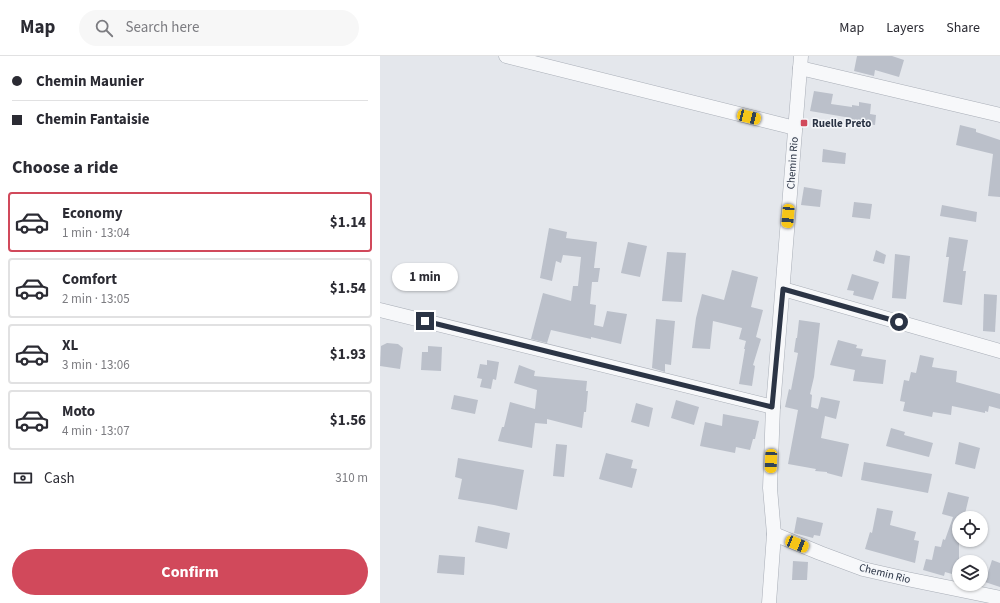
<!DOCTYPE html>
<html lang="en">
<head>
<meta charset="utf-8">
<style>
  body { margin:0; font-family:"Source Sans 3",sans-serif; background:#f7f7f7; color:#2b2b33; height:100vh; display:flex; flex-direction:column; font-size:15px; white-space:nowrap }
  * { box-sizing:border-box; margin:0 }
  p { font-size:13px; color:#7c7c81 }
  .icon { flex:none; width:22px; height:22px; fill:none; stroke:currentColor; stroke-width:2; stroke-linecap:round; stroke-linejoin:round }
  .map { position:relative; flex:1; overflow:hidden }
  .sheet { display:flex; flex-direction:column; background:#fff; width:380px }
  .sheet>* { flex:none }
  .banner { display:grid; align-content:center; height:88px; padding:0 12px; background:#fff }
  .fabs { position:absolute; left:572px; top:455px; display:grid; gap:8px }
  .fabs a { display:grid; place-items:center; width:36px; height:36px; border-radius:50%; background:#fff; box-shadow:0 1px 3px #0004; font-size:20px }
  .end { position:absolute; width:18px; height:18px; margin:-9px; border:5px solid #2b3445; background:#fff; box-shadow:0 0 0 2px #fff }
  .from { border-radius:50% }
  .bubble { position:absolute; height:28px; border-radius:14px; background:#fff; box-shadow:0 1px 3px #0004; font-size:13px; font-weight:700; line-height:28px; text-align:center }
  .car { position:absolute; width:12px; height:24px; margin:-12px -6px; border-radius:5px; box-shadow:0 0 3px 1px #0007; background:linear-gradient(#f5c518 24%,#345 0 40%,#f5c518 0 76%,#345 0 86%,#f5c518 0) }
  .banner b { display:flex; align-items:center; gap:14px; height:38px; font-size:15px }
  .banner b+b { border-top:1px solid #e1e1e2 }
  .banner i { width:10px; height:10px; background:#2b2b33 }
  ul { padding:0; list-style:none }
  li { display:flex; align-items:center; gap:12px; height:60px; margin:0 8px 6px; padding:0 4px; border:2px solid #e1e1e2; border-radius:4px }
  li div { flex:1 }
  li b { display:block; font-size:15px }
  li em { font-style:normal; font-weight:700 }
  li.active { border-color:#d1495b }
  li>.icon { width:36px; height:36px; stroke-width:1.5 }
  h2 { padding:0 12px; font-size:18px; line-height:48px }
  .pay { display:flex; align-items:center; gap:10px; height:44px; padding:0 12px; font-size:15px }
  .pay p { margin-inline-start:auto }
  .action { display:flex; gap:8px; margin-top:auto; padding:8px 12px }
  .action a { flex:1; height:46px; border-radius:24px; background:#d1495b; color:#fff; font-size:16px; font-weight:700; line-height:46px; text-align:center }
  header { display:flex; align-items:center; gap:24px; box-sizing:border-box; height:56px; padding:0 20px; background:#fff; border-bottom:1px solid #e1e1e2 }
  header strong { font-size:19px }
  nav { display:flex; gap:22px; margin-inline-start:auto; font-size:14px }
  .search { width:280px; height:36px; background:#f7f7f7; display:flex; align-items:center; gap:10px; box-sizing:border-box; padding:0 14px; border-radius:22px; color:#7c7c81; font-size:15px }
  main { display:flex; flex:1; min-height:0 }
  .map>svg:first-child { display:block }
  .building { fill:#bbc0ca }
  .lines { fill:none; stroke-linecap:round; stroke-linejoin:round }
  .minor-casing { stroke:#a9aeb7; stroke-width:15 }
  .minor { stroke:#f7f8fa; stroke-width:14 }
  .route { stroke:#2b3445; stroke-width:5 }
  .poi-dot { fill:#d1495b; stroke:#f4f6f9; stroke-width:1.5 }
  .labels { text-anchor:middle; stroke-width:3; stroke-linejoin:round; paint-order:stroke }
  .poi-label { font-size:11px; font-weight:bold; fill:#2b3445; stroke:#f4f6f9; text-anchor:start }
  .street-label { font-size:11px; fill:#2b3445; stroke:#f4f6f9 }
</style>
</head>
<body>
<header>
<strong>Map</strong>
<div class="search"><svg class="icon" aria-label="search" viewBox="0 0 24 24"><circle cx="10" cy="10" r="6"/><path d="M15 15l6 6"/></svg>Search here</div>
<nav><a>Map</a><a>Layers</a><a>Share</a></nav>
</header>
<main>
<section class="sheet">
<div class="banner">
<b><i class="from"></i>Chemin Maunier</b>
<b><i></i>Chemin Fantaisie</b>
</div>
<h2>Choose a ride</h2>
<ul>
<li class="active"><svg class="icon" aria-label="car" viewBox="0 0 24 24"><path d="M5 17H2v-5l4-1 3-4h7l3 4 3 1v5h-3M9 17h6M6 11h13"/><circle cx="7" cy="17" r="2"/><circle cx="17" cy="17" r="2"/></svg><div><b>Economy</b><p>1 min · 13:04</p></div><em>$1.14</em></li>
<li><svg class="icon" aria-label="car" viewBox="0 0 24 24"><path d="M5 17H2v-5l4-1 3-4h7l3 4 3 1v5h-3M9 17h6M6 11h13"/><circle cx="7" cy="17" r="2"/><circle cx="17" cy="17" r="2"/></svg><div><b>Comfort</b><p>2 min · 13:05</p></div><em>$1.54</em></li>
<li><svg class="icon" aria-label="car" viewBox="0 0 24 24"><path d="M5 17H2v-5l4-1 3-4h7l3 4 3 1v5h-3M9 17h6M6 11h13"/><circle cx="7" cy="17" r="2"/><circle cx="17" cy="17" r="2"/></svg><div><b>XL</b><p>3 min · 13:06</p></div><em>$1.93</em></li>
<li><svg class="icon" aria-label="car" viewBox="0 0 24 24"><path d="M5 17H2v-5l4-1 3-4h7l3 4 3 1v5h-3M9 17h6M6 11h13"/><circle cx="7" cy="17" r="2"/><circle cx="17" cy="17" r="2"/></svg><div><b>Moto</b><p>4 min · 13:07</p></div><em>$1.56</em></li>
</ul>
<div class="pay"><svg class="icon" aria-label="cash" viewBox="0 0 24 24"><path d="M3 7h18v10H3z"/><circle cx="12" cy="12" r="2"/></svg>Cash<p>310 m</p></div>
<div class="action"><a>Confirm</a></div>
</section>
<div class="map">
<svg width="620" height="547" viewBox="0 0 620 547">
  <rect width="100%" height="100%" fill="#e4e7ec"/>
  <g class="building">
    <path d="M477 0H512L524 4 519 21 495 14 494 20 474 15Z"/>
    <path d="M434 35 453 38 451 48 472 51V49L479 50V46L491 48 490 58 496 59 495 69 470 66 471 62 430 55Z"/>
    <path d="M580 69 596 73V76L620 84V141L608 140 613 98 576 89Z"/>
    <path d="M443 93 466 97 465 108 442 106Z"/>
    <path d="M424 131 442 134 440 151 421 149Z"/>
    <path d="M474 146 492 148 490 163 472 161Z"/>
    <path d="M562 149 597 156 596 166 560 160Z"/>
    <path d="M169 172 187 176 186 182 217 186 214 212H220L218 226H212L210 248 216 249 214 269 223 271 227 255 247 258 241 288 211 281V283L171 274 167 287 151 283 163 237 191 245 193 230H198L201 201 183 199 181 207 176 205 172 225 160 222Z"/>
    <path d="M569 181 588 184 583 215H586L582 249 563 246 569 201H566Z"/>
    <path d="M248 186 267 190 260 221 241 217Z"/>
    <path d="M496 194 506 199 504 208 493 205Z"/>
    <path d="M287 196 306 197 302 246 282 245Z"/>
    <path d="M515 198 530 200 526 243 512 242Z"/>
    <path d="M352 214 378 221 371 251 383 254 376 281 381 283 373 309 375 310 372 330 359 328 365 293H364L366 285 359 283 362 272 333 265 330 293 312 292 316 262 322 238 344 244Z"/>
    <path d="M472 218 499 226 493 244 473 239 474 235 467 234Z"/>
    <path d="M604 238 617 239 615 276 603 275Z"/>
    <path d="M276 263 295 265 291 309 285 308V316L272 312Z"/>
    <path d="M419 264 440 267 434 321 430 338 432 339 431 351 438 353 441 341 460 345 456 363 445 360 441 382 469 388 462 421 447 417V416L435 415 436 413 408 408 418 354 405 351 409 333 411 334 418 297 414 296 416 282H417Z"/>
    <path d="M458 284 477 289 476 292 483 293 481 300 506 304 503 328 473 325 475 314 450 309Z"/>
    <path d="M7 287 18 288 23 292 20 313 0 310 1 290Z"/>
    <path d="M48 290 62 291 61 315 41 314 42 296H48Z"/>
    <path d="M540 299 554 302 552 311 577 315 576 326 620 338V353L609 350 608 356 605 355V357L572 350 571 359 553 356 552 361 523 355 525 346 520 345 524 324 529 325 531 316 536 317Z"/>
    <path d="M107 304 119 306 116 324 113 323 111 333 100 331 102 323 97 322 100 308 107 309Z"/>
    <path d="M139 309 155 315 154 320 207 325 206 335H208L206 356H204L202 372 167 363V368L155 367 152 392 118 385 122 371H124L130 346 155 353 157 334 134 327Z"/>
    <path d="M74 339 98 344 95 358 71 353Z"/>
    <path d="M296 344 319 351 314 369 291 362Z"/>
    <path d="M256 347 273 352 269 371 251 366Z"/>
    <path d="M343 358 379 365 375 383H373L370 394 356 391 355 397 320 390 325 366 342 370Z"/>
    <path d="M511 372 525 376 524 379 553 387 549 401 506 390Z"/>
    <path d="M579 386 600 392 595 413 575 408Z"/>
    <path d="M176 388 187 389 184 421 173 420Z"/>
    <path d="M226 397 253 404 251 412 257 413 252 432 219 423Z"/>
    <path d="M78 402 144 414 137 454 114 449 78 443 82 423 75 421Z"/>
    <path d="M484 406 552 418 548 437 481 424Z"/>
    <path d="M568 436 589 441 584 462H579V520L565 516 564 520 543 514 546 503 552 504 555 490 561 491 563 483 565 484 573 461 562 458Z"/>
    <path d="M497 452 513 455 510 469 536 476 534 484 539 485 535 507 485 493 490 476 492 477Z"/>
    <path d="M417 461 443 467 440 480 434 479 433 482 414 477Z"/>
    <path d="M98 470 130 477 127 493 95 486Z"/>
    <path d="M59 499 85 501 84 519 57 517Z"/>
    <path d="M612 504 620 507V531L605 526Z"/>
    <path d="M413 505 428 506 427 524H412Z"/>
  </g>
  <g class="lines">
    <g class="minor-casing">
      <g id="minor">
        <path d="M126 0 415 72"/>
        <path d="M420 12 620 59"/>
        <path d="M403 233 620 295"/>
        <path d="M0 254 393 351"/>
        <path d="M394 478 440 497 483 513 527 523 620 542"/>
        <path d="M389 547 394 478 390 432 393 351 421 0"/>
      </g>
    </g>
    <use href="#minor" class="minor"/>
  </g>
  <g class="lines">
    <path class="route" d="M45 265 392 351 403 233 519 266"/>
  </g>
  <rect class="poi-dot" x="420" y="63" width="8" height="8" rx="2"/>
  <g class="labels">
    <g class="poi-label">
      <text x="432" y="71">Ruelle Preto</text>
    </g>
    <g class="street-label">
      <text transform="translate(412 107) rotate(-86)" y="4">Chemin Rio</text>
      <text transform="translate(505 517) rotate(14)" y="4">Chemin Rio</text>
    </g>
  </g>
</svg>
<div class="fabs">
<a><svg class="icon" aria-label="locate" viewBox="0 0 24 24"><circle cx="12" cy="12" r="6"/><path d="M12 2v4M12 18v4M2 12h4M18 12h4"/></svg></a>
<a><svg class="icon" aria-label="layers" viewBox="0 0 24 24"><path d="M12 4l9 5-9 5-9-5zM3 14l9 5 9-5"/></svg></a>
</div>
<i class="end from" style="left:519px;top:266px"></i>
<i class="end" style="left:45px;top:265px"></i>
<div class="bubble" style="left:12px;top:207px;width:66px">1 min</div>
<i class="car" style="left:369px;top:61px;rotate:104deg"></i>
<i class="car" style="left:408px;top:160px;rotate:185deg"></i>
<i class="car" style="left:391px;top:405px;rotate:182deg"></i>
<i class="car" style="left:417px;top:488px;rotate:112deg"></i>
</div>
</main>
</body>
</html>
